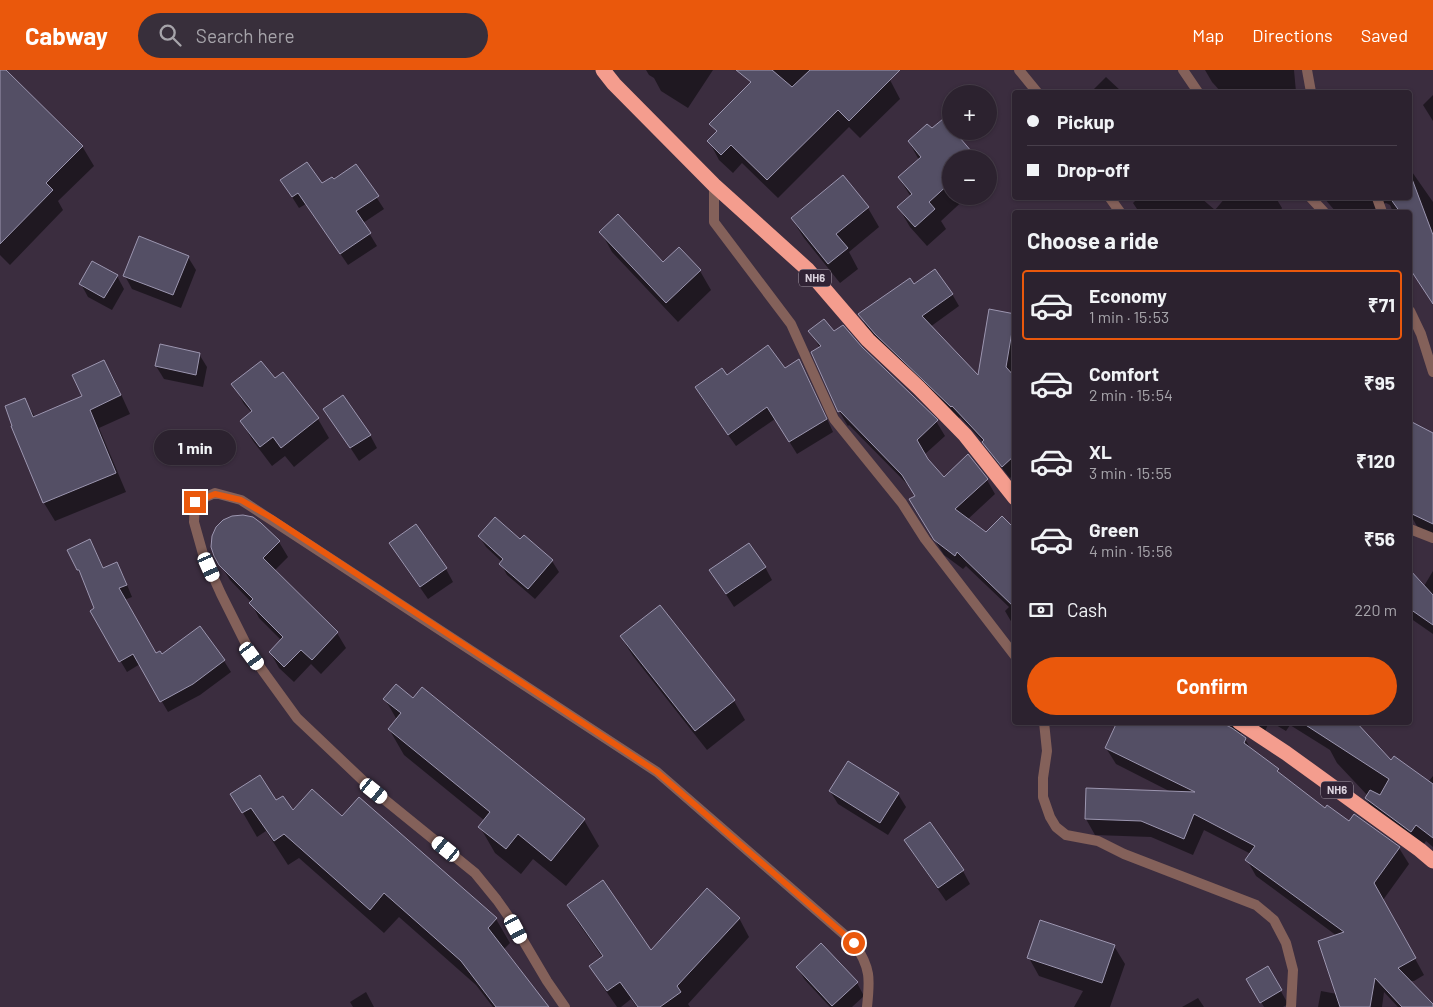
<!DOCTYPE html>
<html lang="en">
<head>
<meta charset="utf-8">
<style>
  body { margin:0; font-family:Barlow,sans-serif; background:#382f3b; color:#f1f3f6; height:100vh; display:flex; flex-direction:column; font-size:19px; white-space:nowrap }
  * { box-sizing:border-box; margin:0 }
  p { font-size:16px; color:#a6a4aa }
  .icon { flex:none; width:28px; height:28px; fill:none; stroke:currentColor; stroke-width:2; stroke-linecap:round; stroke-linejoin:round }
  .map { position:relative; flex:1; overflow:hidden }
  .details { position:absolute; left:1012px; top:140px; width:400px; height:515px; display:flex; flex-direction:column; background:#2c222f; border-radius:5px; box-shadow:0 1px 4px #0004,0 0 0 1px #483f4b }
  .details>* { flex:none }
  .top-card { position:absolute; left:1012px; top:20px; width:400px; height:110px; border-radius:5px; box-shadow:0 1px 4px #0004,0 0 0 1px #483f4b; display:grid; align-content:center; height:110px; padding:0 15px; background:#2c222f }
  .tools { position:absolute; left:942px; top:15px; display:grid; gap:10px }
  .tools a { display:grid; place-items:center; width:55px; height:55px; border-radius:50%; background:#2c222f; box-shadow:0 1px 4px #0004,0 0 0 1px #483f4b; font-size:25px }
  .end { position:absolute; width:22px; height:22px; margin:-11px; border:6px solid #ea580c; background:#fff; box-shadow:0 0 0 2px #fff }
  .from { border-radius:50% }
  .bubble { position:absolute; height:35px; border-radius:18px; background:#2c222f; box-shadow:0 1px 4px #0004,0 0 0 1px #483f4b; font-size:16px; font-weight:700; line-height:35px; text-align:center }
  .car { position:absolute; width:15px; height:30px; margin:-15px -8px; border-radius:6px; box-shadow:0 0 4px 1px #0007; background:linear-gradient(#fff 24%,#345 0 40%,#fff 0 76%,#345 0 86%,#fff 0) }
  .top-card b { display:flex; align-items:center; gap:18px; height:48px; font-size:19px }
  .top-card b+b { border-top:1px solid #483f4b }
  .top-card i { width:12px; height:12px; background:#f1f3f6 }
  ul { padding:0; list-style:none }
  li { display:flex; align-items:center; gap:15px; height:70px; margin:0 10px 8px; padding:0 5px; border:2px solid transparent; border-radius:5px }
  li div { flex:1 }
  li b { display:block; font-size:19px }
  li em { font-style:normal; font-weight:700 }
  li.active { border-color:#ea580c }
  li>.icon { width:45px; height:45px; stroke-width:1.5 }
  h2 { padding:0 15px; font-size:22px; line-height:60px }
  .pay { display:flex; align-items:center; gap:12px; height:55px; padding:0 15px; font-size:19px }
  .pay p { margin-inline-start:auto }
  .primary-button { display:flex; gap:10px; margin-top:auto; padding:10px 15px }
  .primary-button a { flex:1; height:58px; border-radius:30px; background:#ea580c; color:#fff; font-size:20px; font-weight:700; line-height:58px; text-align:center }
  header { display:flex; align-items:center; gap:30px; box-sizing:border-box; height:70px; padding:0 25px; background:#ea580c; color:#fff }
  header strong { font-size:24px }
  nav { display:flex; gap:28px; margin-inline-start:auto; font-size:18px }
  .search { width:350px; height:45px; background:#382f3b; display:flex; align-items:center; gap:12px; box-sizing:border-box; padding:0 18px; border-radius:28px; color:#a6a4aa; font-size:19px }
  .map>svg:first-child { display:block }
  .shadow { fill:#0007 }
  .building { fill:#544f65; stroke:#9c96b0 }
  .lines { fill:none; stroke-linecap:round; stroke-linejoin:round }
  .street { stroke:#84615a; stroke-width:10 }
  .highway { stroke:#f49d8e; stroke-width:15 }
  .route { stroke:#ea580c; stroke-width:6 }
  .labels { text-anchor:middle; stroke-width:4.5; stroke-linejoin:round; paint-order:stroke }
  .shield { fill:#312335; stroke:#a89eab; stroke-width:1 }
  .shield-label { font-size:11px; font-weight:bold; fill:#dbd2dd }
</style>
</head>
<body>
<header>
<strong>Cabway</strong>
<div class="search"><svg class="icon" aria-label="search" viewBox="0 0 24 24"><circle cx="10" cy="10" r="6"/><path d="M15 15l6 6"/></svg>Search here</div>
<nav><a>Map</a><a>Directions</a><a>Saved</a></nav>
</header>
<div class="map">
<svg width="1433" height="937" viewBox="0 0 1433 937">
  <rect width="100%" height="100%" fill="#3b2d3f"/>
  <g class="shadow">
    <path d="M0 0H4L82 76 94 96 58 131 63 140 10 195 0 185Z"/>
    <path d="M646 0H713L688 38 661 21 654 8 649 5Z"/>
    <path d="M774 0H880L890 10 900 29 860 68 849 57 778 128 742 93 733 103 719 90 709 71Z"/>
    <path d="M1205 0H1294L1296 22H1221L1212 12Z"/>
    <path d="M1106 7 1122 22H1091Z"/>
    <path d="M1433 25V51L1423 35Z"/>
    <path d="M942 50 951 60V126H968L941 151 946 159 927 176 910 157 899 138 911 127 899 108 919 90 909 72 932 60Z"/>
    <path d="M356 96 384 139 363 153 377 176 348 195 306 134 299 138 282 111 322 115 334 111Z"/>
    <path d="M1410 99 1433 132V233L1410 187V142H1393L1390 135 1386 133 1379 136 1377 142H1336L1324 128H1410Z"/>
    <path d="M1138 128H1201L1215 140 1225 128H1276L1282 138 1280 142H1139L1133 133Z"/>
    <path d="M868 138 879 157 849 182 858 199 840 213 804 168 792 149Z"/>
    <path d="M601 162 663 194 700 201 711 220 678 252 612 182Z"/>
    <path d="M188 187 196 200 181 238 132 219 125 206Z"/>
    <path d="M117 206 124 219 112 240 88 227 81 214Z"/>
    <path d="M914 216 952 224 959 236 930 257 979 308 1015 241V403L1010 408 991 384 985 374 960 347 958 349 883 276 866 256 860 244Z"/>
    <path d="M810 261 833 263 861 278 936 351 945 366 924 385 944 409 987 410 995 424 967 450 986 464 1015 460V558L1005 541 1009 537 966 496 963 499 944 485 919 444 916 426 912 419 849 355 848 356 839 341 813 282 820 278Z"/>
    <path d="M199 284 207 297 203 317 164 309 156 296Z"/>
    <path d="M104 291 114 309 130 344 99 358 126 422 55 451 44 433 13 357 24 329 35 347 84 327Z"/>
    <path d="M799 291 806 303 833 362 797 384 775 349 736 376 703 330 696 317 727 307 785 300Z"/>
    <path d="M282 304 318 349 329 368 294 397 285 386 272 396 253 371 241 351 252 343 244 334 233 314 274 310Z"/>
    <path d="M325 339 370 365 377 378 359 391Z"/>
    <path d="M1410 356 1433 364V466L1418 458 1410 444Z"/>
    <path d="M261 454 279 472 288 487 274 501 337 563 346 578 321 604 311 594 294 612 279 598 270 582 282 571 259 548 251 532 230 510 215 486Z"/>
    <path d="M479 466 520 471 552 491 559 502 535 529 507 505 501 494 502 492 486 477Z"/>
    <path d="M391 473 446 499 453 512 428 529 398 486Z"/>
    <path d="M96 482 104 499 116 493 123 505 132 527 124 530 156 584 162 586 200 557 224 591 231 602 200 625 168 642 140 594 127 602 91 541 96 539 85 512 78 500Z"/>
    <path d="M765 497 772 510 734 537 711 501Z"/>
    <path d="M1433 501V564L1410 548V502L1424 516Z"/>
    <path d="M659 537 734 631 745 650 707 680 633 586 621 567Z"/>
    <path d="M385 629H413L584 750 599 776 566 816 533 789 521 804 495 783 480 757 485 751 404 685 389 659 397 650Z"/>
    <path d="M1227 652H1269L1263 666 1244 660 1239 665 1245 669 1252 681 1278 700 1280 705 1325 740 1399 778 1409 794 1383 830 1424 905 1414 911H1409L1433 937H1398L1384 922 1382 937H1318L1321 921 1337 924V866L1256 806 1247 790 1251 784 1204 760 1193 785 1151 767 1095 765 1086 749 1173 723 1116 694 1106 678 1225 656Z"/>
    <path d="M1271 652H1355L1392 692 1428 712 1433 706V777L1426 771 1421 778 1376 745 1366 728 1368 726 1337 693 1330 680 1290 655 1286 661Z"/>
    <path d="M830 721 898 724 906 737 888 765 838 734Z"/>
    <path d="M232 724 275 732 292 742 342 747 496 849 510 873 503 880 548 937H493L476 915 399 847 384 863 299 788 288 795 266 761 257 767Z"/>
    <path d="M930 753 963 801 970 814 946 831 913 783 905 770Z"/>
    <path d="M568 836 651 882 739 848 749 867 688 934 690 937H637L631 929 621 937H617L601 914 591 896 603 888 579 854Z"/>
    <path d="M1114 876 1125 894 1110 937H1074L1083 921 1039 906 1029 888Z"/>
    <path d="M797 897 857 913 864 926 852 937H830L805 910Z"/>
    <path d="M1268 898 1288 934 1283 937H1264L1248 909Z"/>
    <path d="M366 922 374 937H353L350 932Z"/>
    <path d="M1198 928 1204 937H1182Z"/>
  </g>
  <g class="building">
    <path d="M0 0H6L83 76 46 113 53 120 0 174Z"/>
    <path d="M736 0H772L792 17 810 0H900L849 51 838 40 767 110 731 75 721 85 707 71 717 61 709 54 751 12Z"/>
    <path d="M943 49 951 58V61H954L978 89H951V112L929 132 935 139 915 157 897 137 912 124 898 107 921 87 908 71 927 54 932 58Z"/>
    <path d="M307 92 322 113 332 107 334 109 356 94 379 126 356 141 371 163 340 184 298 123 292 127 280 110Z"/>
    <path d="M843 105 869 137 836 164 848 178 828 194 791 148Z"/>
    <path d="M1410 109H1412L1433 165V234L1410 199V142H1400L1390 128H1410Z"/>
    <path d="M618 144 663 192 679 177 701 200 666 233 599 162Z"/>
    <path d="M139 166 189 186 173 225 123 206Z"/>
    <path d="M92 191 118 205 104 228 79 214Z"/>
    <path d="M935 199 953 224 922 246 978 305 989 239 1015 244 1006 297 1015 307V385L1002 397 982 372 984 370 952 336 951 337 875 264 858 244 910 208 914 214Z"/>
    <path d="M824 249 834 261 843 255 862 277 938 350 917 370 928 389 944 407 968 384 988 409 955 439 986 462 1002 446 1015 459V538L957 482 955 486 934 470 909 429 915 426 902 405 840 341 838 342 811 282 821 276 808 261Z"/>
    <path d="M160 274 200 283 196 305 155 296Z"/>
    <path d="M768 275 785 298 799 289 827 349 789 372 767 337 728 365 695 317 722 298 727 305Z"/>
    <path d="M104 290 121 325 90 340 116 403 43 433 11 356H12L5 336 25 328 33 347 82 326 72 305Z"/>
    <path d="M261 291 275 308 283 302 319 348 281 378 273 367 260 377 240 351 252 341 231 314Z"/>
    <path d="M343 325 371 365 350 378 323 339Z"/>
    <path d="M1410 351 1433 363V454L1410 443Z"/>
    <path d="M243 445 253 447 261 453 280 471 263 488 338 562 312 590 301 580 284 597 269 582 283 567 249 533 253 529 219 495 214 486 211 477 212 466 216 457 223 450 232 446Z"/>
    <path d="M495 447 520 469 524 465 553 490 528 519 499 494 503 489 478 466Z"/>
    <path d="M416 454 447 498 420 517 389 473Z"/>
    <path d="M90 469 103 498 117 492 127 515 119 518 156 583 160 581 162 584 200 556 225 590 193 614 160 632 133 584 119 592 90 541 94 538 79 500H77L67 480Z"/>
    <path d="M749 473 766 497 726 524 709 500Z"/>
    <path d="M1410 500 1433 525V555L1410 539Z"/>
    <path d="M660 535 735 630 695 661 620 566Z"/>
    <path d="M396 614 413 628 422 617 585 749 551 791 518 764 506 779 478 757 490 742 388 659 401 643 383 629Z"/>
    <path d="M1117 652H1220L1232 658 1246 668 1244 673 1279 699 1277 701 1325 738 1327 735 1349 751 1354 744 1400 777 1374 813 1416 888 1398 898 1433 934V937H1402L1375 908 1370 937H1340L1318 871 1344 862 1245 790 1255 776 1194 744 1184 769 1141 751 1085 749 1086 718 1195 722 1105 678Z"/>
    <path d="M1301 652H1356L1391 690 1394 686 1433 714V768L1416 755 1411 762 1365 728 1370 720 1380 725 1389 709Z"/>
    <path d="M848 691 899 723 880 753 829 721Z"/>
    <path d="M260 705 276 730 283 726 293 740 312 719 342 746 359 727 497 848 488 858 549 937H496L461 891 384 823 370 840 284 764 274 771 251 738 242 743 230 724Z"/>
    <path d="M930 752 964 800 938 818 904 770Z"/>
    <path d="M603 810 651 880 707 818 740 848 677 916 681 922 660 937H638L620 912 607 921 589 896 603 886 567 835Z"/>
    <path d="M1040 850 1115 875 1102 913 1027 888Z"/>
    <path d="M821 873 858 912 832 936 796 897Z"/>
    <path d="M1268 896 1282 920 1260 933 1246 909Z"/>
  </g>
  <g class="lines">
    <g class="street">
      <path d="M1019 0 1037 22"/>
      <path d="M1183 0 1198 22"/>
      <path d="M1307 0 1311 22"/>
      <path d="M714 115V152L791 254 834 349 902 433 925 469 1015 586"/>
      <path d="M1110 128 1120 142"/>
      <path d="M1311 128 1324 142"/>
      <path d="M1377 128 1382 142"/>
      <path d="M1410 241 1421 264 1433 302"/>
      <path d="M1410 459 1433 468"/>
      <path d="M1044 652 1047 681 1043 708V727L1050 747 1056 757 1066 765 1098 771 1124 784 1256 835 1274 850 1286 873 1293 900 1291 937"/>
      <path d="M565 937 547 911 511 850 497 830 475 803 374 721 297 648 252 586 221 524 203 484 194 452 195 432 215 423 241 430 657 702 854 873C871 898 870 909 867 937"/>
    </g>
    <g class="highway">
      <path d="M603 0 614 14 714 115 807 199 868 270 919 318 965 365 1015 428"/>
      <path d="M1239 652 1286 683 1420 780 1433 791"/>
    </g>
  </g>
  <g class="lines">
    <path class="route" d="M195 432 215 424 241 430 272 448 657 702 854 873"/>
  </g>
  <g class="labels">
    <g class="shield">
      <rect x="799" y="199.5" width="32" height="17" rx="4"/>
      <rect x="1321" y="711.5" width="32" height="17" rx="4"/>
    </g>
    <g class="shield-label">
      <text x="815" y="212">NH6</text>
      <text x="1337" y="724">NH6</text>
    </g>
  </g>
</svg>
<div class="tools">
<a>+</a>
<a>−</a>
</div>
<i class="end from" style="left:854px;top:873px"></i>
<i class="end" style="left:195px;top:432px"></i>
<div class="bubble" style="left:154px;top:360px;width:82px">1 min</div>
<i class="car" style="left:209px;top:497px;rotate:156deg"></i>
<i class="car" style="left:252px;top:586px;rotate:144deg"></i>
<i class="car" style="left:374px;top:721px;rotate:129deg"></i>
<i class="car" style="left:446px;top:779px;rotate:309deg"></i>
<i class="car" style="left:516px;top:859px;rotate:152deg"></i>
<div class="top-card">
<b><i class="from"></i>Pickup</b>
<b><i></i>Drop-off</b>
</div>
<section class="details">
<h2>Choose a ride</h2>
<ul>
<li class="active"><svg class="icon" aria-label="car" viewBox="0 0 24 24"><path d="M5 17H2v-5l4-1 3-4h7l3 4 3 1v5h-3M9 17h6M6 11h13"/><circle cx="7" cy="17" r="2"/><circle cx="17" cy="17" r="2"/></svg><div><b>Economy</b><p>1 min · 15:53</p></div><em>₹71</em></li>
<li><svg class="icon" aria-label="car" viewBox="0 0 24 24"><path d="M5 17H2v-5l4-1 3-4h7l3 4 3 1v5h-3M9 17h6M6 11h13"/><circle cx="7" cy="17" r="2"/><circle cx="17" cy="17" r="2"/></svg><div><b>Comfort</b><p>2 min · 15:54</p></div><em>₹95</em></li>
<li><svg class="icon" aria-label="car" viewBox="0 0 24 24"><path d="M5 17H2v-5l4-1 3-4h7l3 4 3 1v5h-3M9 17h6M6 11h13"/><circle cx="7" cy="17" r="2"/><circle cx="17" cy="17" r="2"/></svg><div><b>XL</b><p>3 min · 15:55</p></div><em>₹120</em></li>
<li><svg class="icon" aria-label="car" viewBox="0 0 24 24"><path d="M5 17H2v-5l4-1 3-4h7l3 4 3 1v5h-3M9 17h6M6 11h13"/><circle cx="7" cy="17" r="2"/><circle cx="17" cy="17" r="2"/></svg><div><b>Green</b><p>4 min · 15:56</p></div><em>₹56</em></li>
</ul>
<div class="pay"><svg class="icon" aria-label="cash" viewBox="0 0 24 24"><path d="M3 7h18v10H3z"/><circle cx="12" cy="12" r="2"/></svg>Cash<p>220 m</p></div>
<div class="primary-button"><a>Confirm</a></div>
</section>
</div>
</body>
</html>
